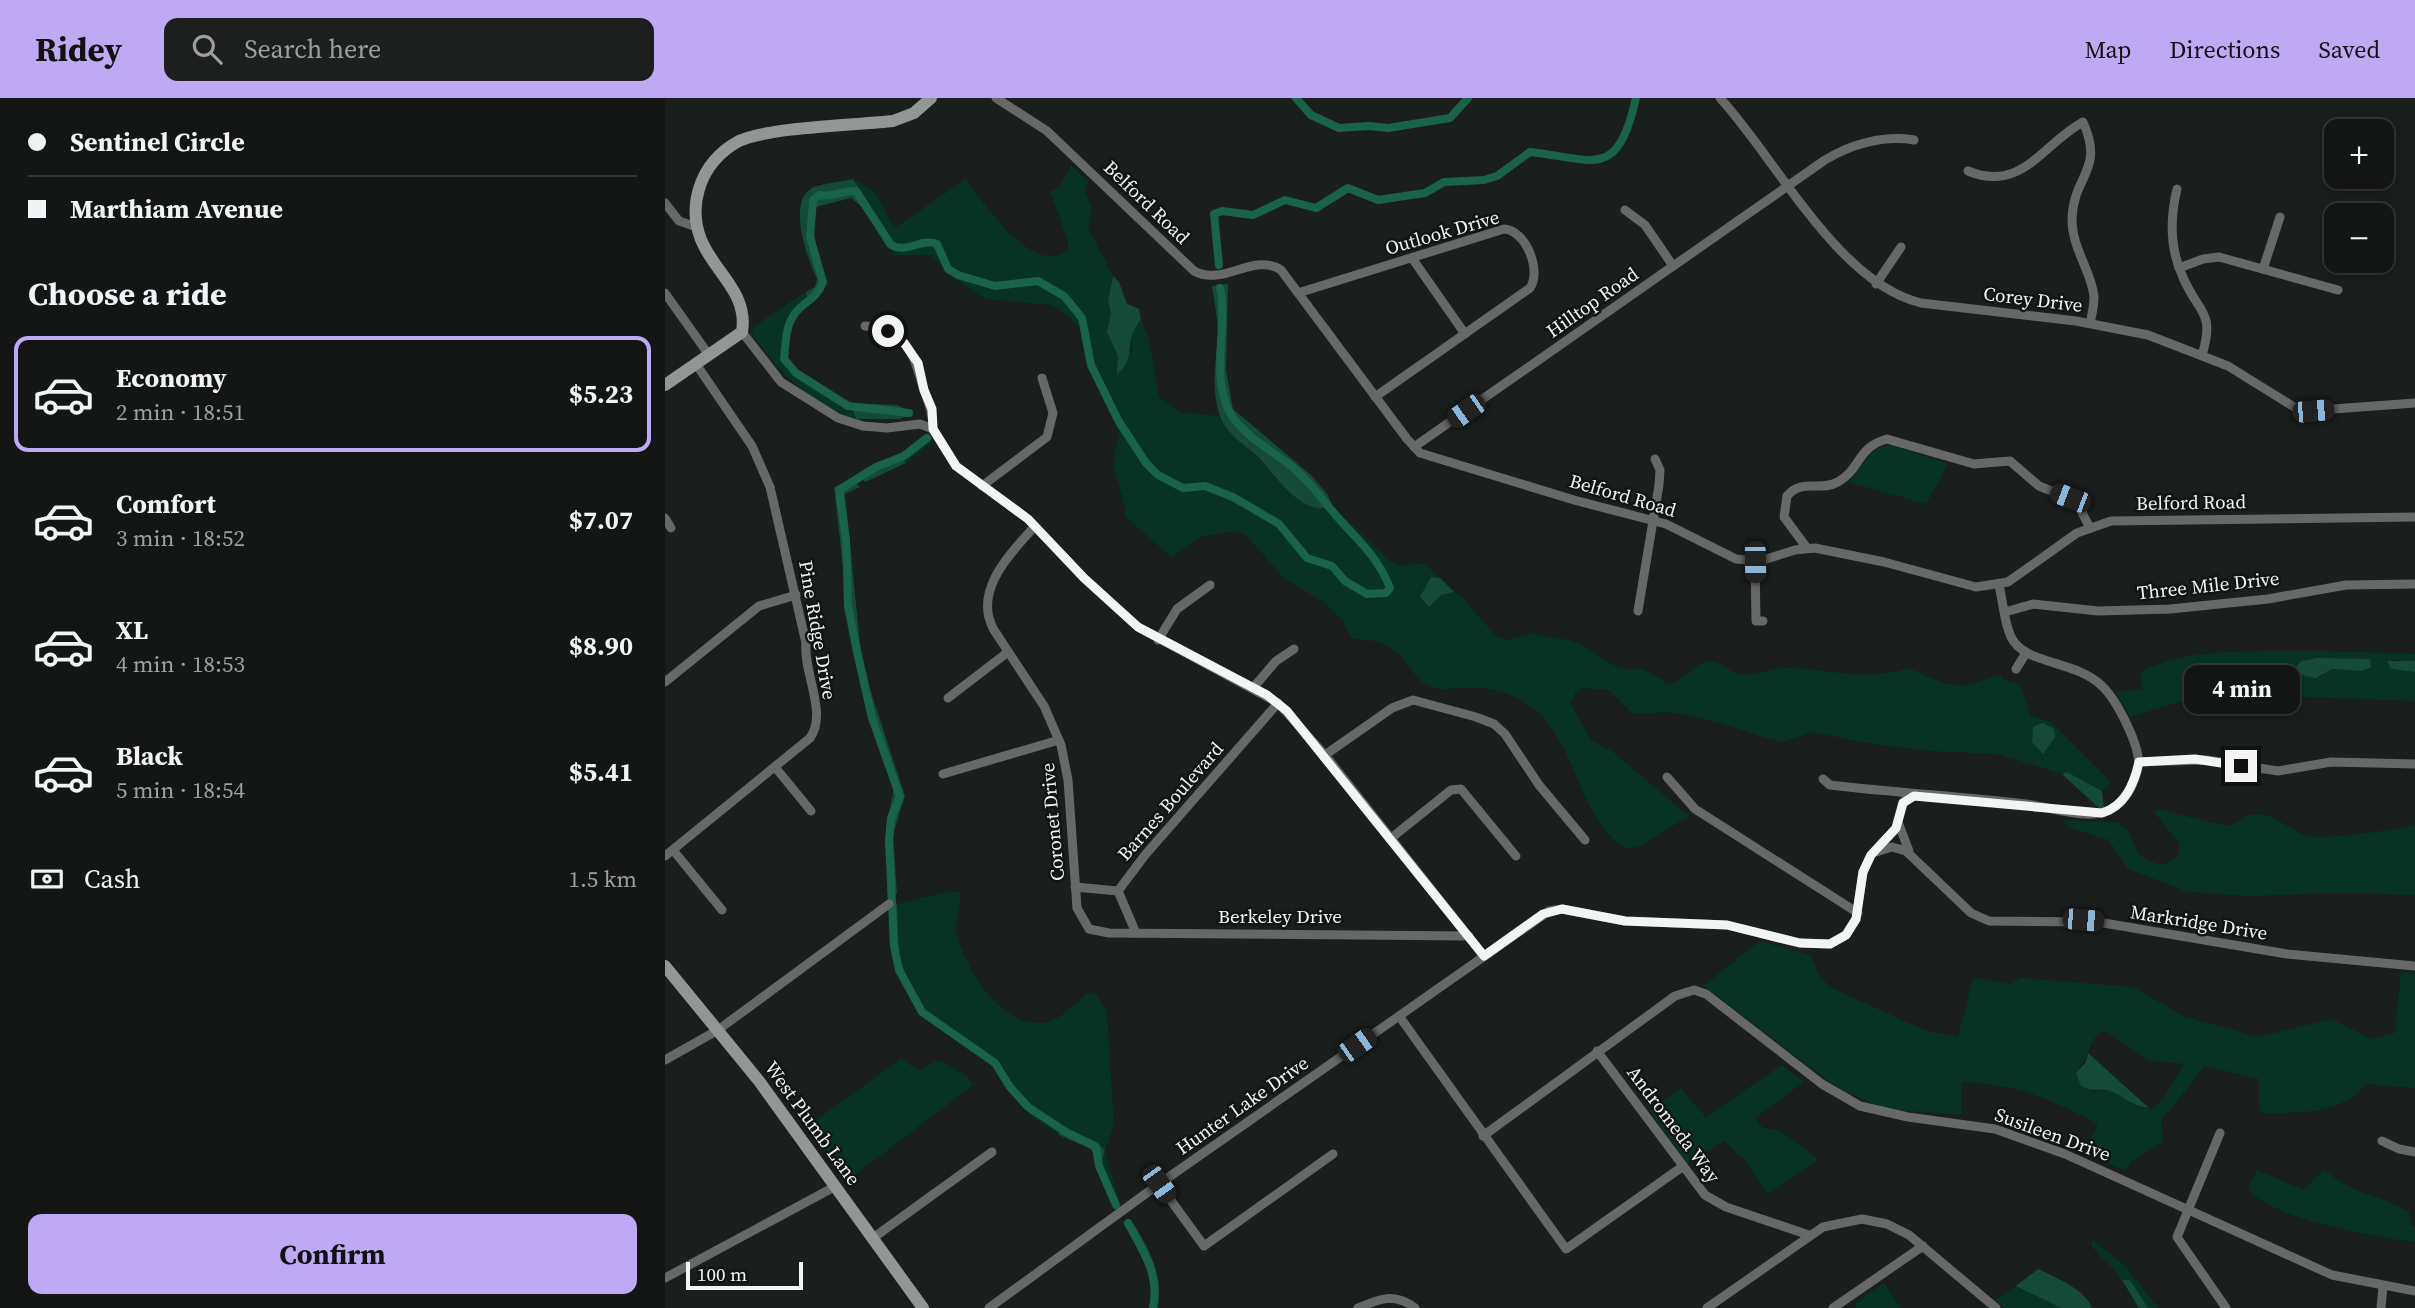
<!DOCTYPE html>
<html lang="en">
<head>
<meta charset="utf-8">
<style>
  body { margin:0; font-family:"Source Serif 4",serif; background:#1d1f1e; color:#f1f3f6; height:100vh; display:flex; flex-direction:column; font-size:26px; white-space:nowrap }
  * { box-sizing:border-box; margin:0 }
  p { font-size:23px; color:#9d9fa0 }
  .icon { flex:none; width:38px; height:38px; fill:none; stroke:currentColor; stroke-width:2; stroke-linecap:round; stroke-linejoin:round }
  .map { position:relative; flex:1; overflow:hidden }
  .sheet { display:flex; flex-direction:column; background:#141615; width:665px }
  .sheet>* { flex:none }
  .banner { display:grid; align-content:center; height:154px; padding:0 28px; background:#141615 }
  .fabs { position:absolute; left:1659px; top:21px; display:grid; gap:14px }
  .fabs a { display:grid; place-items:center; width:70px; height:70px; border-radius:14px; background:#141615; box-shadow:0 4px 10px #0003,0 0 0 2px #333534; font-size:35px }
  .scale { position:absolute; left:21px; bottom:18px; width:117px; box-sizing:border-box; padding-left:7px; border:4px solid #f2f5f3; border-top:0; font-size:19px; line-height:24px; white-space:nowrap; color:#f2f5f3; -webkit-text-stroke:5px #111513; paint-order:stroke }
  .end { position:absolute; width:32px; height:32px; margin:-16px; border:9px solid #f2f5f3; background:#111; box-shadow:0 0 0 4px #111 }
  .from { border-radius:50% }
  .bubble { position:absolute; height:49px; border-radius:14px; background:#141615; box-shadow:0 4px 10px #0003,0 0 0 2px #333534; font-size:23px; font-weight:700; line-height:49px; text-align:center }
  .car { position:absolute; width:21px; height:42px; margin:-21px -10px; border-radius:9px; box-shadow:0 0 5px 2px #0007; background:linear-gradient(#222 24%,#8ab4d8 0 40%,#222 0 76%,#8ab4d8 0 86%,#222 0) }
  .banner b { display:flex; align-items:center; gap:24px; height:66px; font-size:26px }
  .banner b+b { border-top:2px solid #333534 }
  .banner i { width:18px; height:18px; background:#f1f3f6 }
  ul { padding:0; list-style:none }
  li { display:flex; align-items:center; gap:21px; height:116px; margin:0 14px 10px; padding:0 14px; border:4px solid transparent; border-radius:14px }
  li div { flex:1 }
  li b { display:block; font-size:26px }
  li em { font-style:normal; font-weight:700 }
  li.on { border-color:#bfa9f4 }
  li>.icon { width:63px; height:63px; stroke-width:1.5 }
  h2 { padding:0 28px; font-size:32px; line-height:84px }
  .pay { display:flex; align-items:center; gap:18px; height:77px; padding:0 28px; font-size:26px }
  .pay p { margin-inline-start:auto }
  .action { display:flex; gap:14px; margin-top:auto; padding:14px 28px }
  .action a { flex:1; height:80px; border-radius:14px; background:#bfa9f4; color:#111; font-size:28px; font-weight:700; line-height:80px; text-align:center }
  header { display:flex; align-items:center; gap:42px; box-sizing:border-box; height:98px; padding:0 35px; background:#bfa9f4; color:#111 }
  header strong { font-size:33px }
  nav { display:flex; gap:38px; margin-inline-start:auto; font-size:24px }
  .search { width:490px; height:63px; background:#1d1f1e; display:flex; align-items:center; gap:18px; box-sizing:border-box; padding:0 24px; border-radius:14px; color:#9d9fa0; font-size:26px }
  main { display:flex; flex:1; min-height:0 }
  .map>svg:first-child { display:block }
  .green { fill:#073325; fill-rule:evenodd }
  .forest { fill:#144b38 }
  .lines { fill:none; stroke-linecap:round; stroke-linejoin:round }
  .canal { stroke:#1a634b; stroke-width:8 }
  .street { stroke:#676968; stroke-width:9 }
  .secondary { stroke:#929694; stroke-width:12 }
  .route { stroke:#f2f5f3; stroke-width:9 }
  .labels { text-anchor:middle; stroke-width:5; stroke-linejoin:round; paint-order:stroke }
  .street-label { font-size:19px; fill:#f2f5f3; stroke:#111513 }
</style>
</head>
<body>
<header>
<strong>Ridey</strong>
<div class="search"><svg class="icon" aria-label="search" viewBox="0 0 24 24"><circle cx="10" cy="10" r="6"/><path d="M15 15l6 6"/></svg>Search here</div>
<nav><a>Map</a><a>Directions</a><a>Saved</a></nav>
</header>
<main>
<section class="sheet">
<div class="banner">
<b><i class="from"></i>Sentinel Circle</b>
<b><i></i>Marthiam Avenue</b>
</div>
<h2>Choose a ride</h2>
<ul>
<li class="on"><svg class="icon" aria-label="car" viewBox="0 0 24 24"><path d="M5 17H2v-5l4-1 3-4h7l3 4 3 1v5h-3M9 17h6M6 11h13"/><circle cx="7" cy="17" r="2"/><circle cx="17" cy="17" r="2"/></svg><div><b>Economy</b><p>2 min · 18:51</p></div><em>$5.23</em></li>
<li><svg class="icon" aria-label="car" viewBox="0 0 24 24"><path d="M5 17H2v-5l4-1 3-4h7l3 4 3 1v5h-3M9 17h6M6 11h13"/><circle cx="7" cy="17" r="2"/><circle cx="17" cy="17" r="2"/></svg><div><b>Comfort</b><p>3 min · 18:52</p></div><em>$7.07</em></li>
<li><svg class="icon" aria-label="car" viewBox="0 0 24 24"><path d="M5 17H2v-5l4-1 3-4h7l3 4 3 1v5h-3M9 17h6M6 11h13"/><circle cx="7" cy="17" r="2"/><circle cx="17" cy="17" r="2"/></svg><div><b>XL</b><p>4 min · 18:53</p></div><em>$8.90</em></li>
<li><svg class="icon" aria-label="car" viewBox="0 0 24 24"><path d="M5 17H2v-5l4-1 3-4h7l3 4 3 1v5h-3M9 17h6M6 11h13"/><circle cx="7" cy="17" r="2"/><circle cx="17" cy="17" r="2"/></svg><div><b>Black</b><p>5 min · 18:54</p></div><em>$5.41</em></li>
</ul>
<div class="pay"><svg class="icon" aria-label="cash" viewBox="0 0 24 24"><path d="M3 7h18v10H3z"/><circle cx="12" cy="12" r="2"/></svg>Cash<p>1.5 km</p></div>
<div class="action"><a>Confirm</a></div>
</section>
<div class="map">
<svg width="1750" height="1210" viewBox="0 0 1750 1210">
  <rect width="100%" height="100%" fill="#1a1e1c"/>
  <g class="green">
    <path d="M406 67 423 84 420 95 427 110 423 130 448 178 443 203 446 216 443 234 453 258 467 254 466 240 476 220 484 242 494 299 516 314 554 318C564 337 579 346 594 361 611 379 638 420 667 408L725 463 736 468 759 465 775 480 766 479 764 508 776 497 789 494 795 497 831 538 842 542 869 535C883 541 898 539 912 545 935 555 948 576 976 570L1004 586C1019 583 1027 567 1041 564 1055 561 1063 574 1076 577 1088 579 1106 570 1119 570 1160 570 1203 585 1243 570L1278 585 1298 588 1336 577 1339 582 1355 586 1365 617 1387 625 1446 684 1437 693 1402 674 1397 676 1333 656 1265 653 1195 644 1149 634 1116 644 1040 621 1004 614 968 616 944 592 918 590 910 595 906 606 926 642 948 654 1024 718 975 748 962 751C911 719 915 652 872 614 851 595 827 588 798 590 785 590 774 594 762 587 750 580 745 568 737 559 726 545 705 541 688 541L677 522 657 503 619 480 581 437 570 433 537 438 506 459 460 418V408L448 367 454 334 424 269 418 233 402 217 386 207 320 201 292 182 266 157H230L219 145 207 111 188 82C224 94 212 113 231 129L301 81C318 105 369 180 403 152V143L385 93 395 88Z"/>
    <path d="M141 194 142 199 151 201C130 214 110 244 126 269L186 304 191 321C144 306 115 275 87 236L88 229Z"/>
    <path d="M257 338 267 344 241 365 236 358Z"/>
    <path d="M1227 347 1283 366 1261 406 1183 384C1200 369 1201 349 1227 347Z"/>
    <path d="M1659 553 1750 556V563L1727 562 1724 566 1727 571 1750 574V603L1555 596 1559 582 1574 575 1553 572 1532 584 1533 598 1465 619 1451 594 1477 591 1475 576C1511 547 1611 554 1659 553ZM1652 560 1704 561 1706 566 1698 573 1676 570 1667 571 1655 579 1631 577 1630 569 1639 562Z"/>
    <path d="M1494 711C1504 714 1560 729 1566 727 1579 722 1577 715 1595 716 1612 718 1627 734 1643 738 1659 742 1733 732 1750 727V797L1674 795 1586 798 1523 794 1463 771 1444 742 1408 731 1397 722C1409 724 1448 723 1453 725 1477 736 1458 760 1499 767L1513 759 1515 746 1489 714Z"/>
    <path d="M286 793 296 794C296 808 289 825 292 837 301 871 336 929 377 925 394 923 411 906 422 895L430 896 442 913 449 1027 440 1053 455 1106 450 1110 435 1067 440 1053 394 1028V1037C378 1027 364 1018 352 1003 343 992 337 977 327 967 294 935 266 938 242 893L245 885 234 860 232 806Z"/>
    <path d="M1094 843 1146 857 1154 877 1165 889 1259 932 1293 939 1308 880 1345 886 1356 880 1468 889 1520 919 1594 939 1666 921 1707 941 1730 935 1736 874 1750 876V990L1701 986C1675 1018 1636 1013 1599 1016L1594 1011V981L1540 968 1496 1023 1498 1044 1468 1062 1460 1073 1420 1054 1433 1026C1383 1000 1352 986 1296 984V1016L1241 1013 1216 1009 1192 999 1166 985 1039 888ZM1439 932 1483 962 1519 966 1498 1001 1487 1012 1474 1009 1446 992 1427 994 1413 971C1427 959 1421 942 1439 932Z"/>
    <path d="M236 961 253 972 274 962 302 978 308 987 182 1083 143 1028Z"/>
    <path d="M1117 967 1139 984 1090 1020 1098 1030 1114 1032 1154 1062 1102 1096 1081 1063 1059 1043 1023 1066 984 1013 1016 991 1041 1019Z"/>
    <path d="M1659 1071C1683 1095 1717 1097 1744 1114L1746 1128 1750 1129V1144C1711 1139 1606 1121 1583 1091L1592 1072 1639 1092Z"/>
    <path d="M1428 1142 1461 1169 1493 1210H1483L1465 1182H1457C1448 1168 1435 1160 1426 1147Z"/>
    <path d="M1219 1185 1236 1210H1192L1189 1206Z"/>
    <path d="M1351 1188 1396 1210H1340L1330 1202Z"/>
  </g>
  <g class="forest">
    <path d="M188 81 207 111 211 128 203 114 186 100 150 109C144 134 155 157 160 181L151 201 142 199 141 194 150 189 152 181C143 161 120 102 149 89 161 85 175 84 188 81Z"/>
    <path d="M448 178 454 184 462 206 474 211 476 220C473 227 467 234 466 241 463 257 466 265 452 276L453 258 442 234 446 216 443 203Z"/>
    <path d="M563 186 561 272 568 311 646 377 663 397 667 408C639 420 612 380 596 362 581 346 561 338 554 315 546 289 551 262 553 236 553 221 549 203 547 188Z"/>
    <path d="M186 305 232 307 248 315 235 321H191Z"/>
    <path d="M236 358 241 365 200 384 194 376Z"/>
    <path d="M189 383 195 389 180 396 195 546 205 591 240 698 228 736 232 795 223 800 221 729 229 690 217 658 194 575 183 512 169 389Z"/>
    <path d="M766 479 775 480 789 494 776 497 764 509 755 499Z"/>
    <path d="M1652 560 1705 561 1706 569 1697 573 1667 571 1651 580 1626 575 1636 563Z"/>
    <path d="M1722 563H1750V574L1726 571Z"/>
    <path d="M1582 570 1591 574 1609 572 1610 576 1597 582 1584 578 1579 571Z"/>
    <path d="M1553 572H1575L1559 582 1555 596 1533 598 1535 588 1531 579Z"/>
    <path d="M1378 625 1389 631 1390 639 1378 656 1367 644 1368 629Z"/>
    <path d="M1402 674 1437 693 1439 710 1435 711 1397 676Z"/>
    <path d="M232 806 234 860 245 886 242 893 228 861 226 810Z"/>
    <path d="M1423 955 1484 1010C1469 1009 1461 1000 1448 994 1438 989 1429 995 1416 988L1411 975 1421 964Z"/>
    <path d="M394 1027 432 1044 440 1053 435 1067 426 1051 394 1037Z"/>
    <path d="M466 1122C483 1148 500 1178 492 1210H485C493 1181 474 1150 459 1127Z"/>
    <path d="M1373 1171C1390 1179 1421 1192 1427 1210H1396L1351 1188Z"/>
    <path d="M1457 1182H1465L1483 1210H1474Z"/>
  </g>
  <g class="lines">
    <g class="canal">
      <path d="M631 0 646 17 674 30 704 28 723 30 785 20 803 0"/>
      <path d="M554 167 549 116 557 113 588 117 620 102 651 110 683 90 713 102 760 95 779 84 819 82 832 78 865 54C930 61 952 83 971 0"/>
      <path d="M244 315 183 308 131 275 119 261C121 245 120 226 132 213 142 202 152 200 158 184L145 139 148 102 154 97C166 100 178 92 191 93L226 147C243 156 254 140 272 146L283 171 293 177 330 188 373 183 399 198 417 220 426 267 453 322 481 365 493 377 518 390 540 388 568 399 614 426 642 460 667 468 680 483 702 496 721 495 725 490C714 461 695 444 675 422 657 402 643 380 621 364 601 349 574 334 563 311 546 274 563 230 555 190"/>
      <path d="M262 340 239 358 211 369 174 392 181 441 183 508 192 554 207 620 235 699 226 720 224 743 229 848 234 872 257 914 330 965 345 989 363 1009 401 1034 431 1049 434 1068 451 1107"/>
      <path d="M463 1125C478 1153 495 1177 488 1210"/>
    </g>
    <g class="street">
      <path d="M331 0 382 33 529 173C558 189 589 154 616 172L742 341 755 355 909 402 1001 426 1071 461 1095 463 1130 452 1150 450 1219 464 1311 489 1343 484 1412 435 1446 423 1750 419"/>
      <path d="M1055 0C1112 62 1173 185 1256 205L1411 223 1483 237 1563 268 1629 309 1641 313 1750 305"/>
      <path d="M1303 73C1357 95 1376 47 1418 24 1440 73 1408 77 1407 121 1407 151 1426 172 1429 198 1429 207 1427 217 1425 225"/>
      <path d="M1512 91C1505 120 1505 150 1517 177 1532 215 1551 212 1537 257"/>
      <path d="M0 105 14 123 32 129"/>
      <path d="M960 112 980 127 1008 168"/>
      <path d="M747 160 800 236"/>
      <path d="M1514 170 1538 161 1554 159 1673 192"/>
      <path d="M1598 171 1615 119"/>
      <path d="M1211 186 1236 149"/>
      <path d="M0 195 44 257"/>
      <path d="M633 195 839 131C861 132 877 173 865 190L710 299"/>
      <path d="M200 228C242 230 248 256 258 289 263 304 268 315 268 331"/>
      <path d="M77 234 116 284 173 320 198 328 222 330 255 326 268 331 291 368 363 421 419 480 473 529 613 605 660 657 819 858"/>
      <path d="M749 349 1160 62C1186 46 1219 37 1249 42"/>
      <path d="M317 388 382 339 388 315 377 280"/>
      <path d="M0 420 6 430"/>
      <path d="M370 428C346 455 307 493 329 532L379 608 396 647 403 682 412 810 424 831 444 835 804 838"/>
      <path d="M1142 450 1119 419 1122 398C1137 380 1155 394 1173 384 1196 371 1192 349 1222 341L1309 366 1345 363 1374 388 1411 403 1424 428"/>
      <path d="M1090 464 1091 523H1098"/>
      <path d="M973 513 994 387 995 372 990 361"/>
      <path d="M1340 514 1368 506 1433 513 1505 511 1603 501 1681 487 1750 486"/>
      <path d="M493 542 512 511 545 487"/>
      <path d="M1351 571 1361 555"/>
      <path d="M0 584 94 508 131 497"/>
      <path d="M588 590 611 563 629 551"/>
      <path d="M283 600 343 554"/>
      <path d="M660 657 727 610 748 602 811 619 829 626 840 636 874 687 920 742"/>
      <path d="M1474 664 1542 662 1613 673 1666 664 1750 666"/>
      <path d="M110 669 146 713"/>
      <path d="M278 676 394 642"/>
      <path d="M1002 679 1030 711 1193 815"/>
      <path d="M1158 681 1165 687C1230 695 1296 698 1361 706 1385 709 1422 723 1445 712 1461 704 1470 685 1473 669 1477 650 1451 601 1437 588 1411 562 1359 567 1346 539 1339 524 1338 504 1334 487"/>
      <path d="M1233 724 1244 753"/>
      <path d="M725 741 786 692 796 691 851 758"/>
      <path d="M8 752 57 812"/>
      <path d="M1211 754 1227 749 1241 753 1306 815 1324 823 1433 824 1622 856 1750 868"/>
      <path d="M0 758 145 640C163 615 138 575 141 545L105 389 87 348 31 266"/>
      <path d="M410 789 453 793 480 757 613 605"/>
      <path d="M453 793 471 835"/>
      <path d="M734 918 901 1151 1017 1069"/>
      <path d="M932 953 1040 1097 1061 1109 1144 1137"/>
      <path d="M0 962 53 932 224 806"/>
      <path d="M1555 1035 1512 1139 1561 1210"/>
      <path d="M818 1038 1010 898 1029 892 1041 896 1157 986 1195 1008 1243 1019 1330 1031 1400 1056 1667 1177 1750 1193"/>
      <path d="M1717 1043 1734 1051 1750 1054"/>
      <path d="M494 1086 539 1148 668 1056"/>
      <path d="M208 1140 327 1054"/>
      <path d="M0 1180 171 1088"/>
      <path d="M324 1210 494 1086 884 813 897 811 960 823 1062 827 1134 845 1165 846 1181 837 1191 821 1198 774 1206 757 1231 731 1238 704 1249 698"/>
      <path d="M693 1210C714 1201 730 1194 750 1210"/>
      <path d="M1042 1210 1158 1129 1197 1121 1222 1126 1244 1137 1331 1210"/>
      <path d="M1168 1210 1258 1148"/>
      <path d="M1716 1210 1718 1188"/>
    </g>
    <g class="secondary">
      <path d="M0 287 77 234C83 197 54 178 39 148 30 131 28 110 34 91 40 70 55 53 74 43 105 29 191 27 228 23L249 15 266 0"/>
      <path d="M0 868 94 983 258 1210"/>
    </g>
  </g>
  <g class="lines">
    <path class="route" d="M223 233 239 245 253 265 259 292 267 311 268 331 291 368 363 421 419 480 473 529 602 597 622 613 819 858 878 816 897 811 960 823 1062 827 1135 845 1165 846 1181 837 1191 821 1198 774 1206 757 1231 730 1238 705 1249 698 1437 715C1460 708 1469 686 1474 664L1530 661 1576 668"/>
  </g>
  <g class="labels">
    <g class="street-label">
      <text transform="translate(482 104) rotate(44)" y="7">Belford Road</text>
      <text transform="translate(777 134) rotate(-16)" y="7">Outlook Drive</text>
      <text transform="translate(1368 201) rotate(7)" y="7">Corey Drive</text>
      <text transform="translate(927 204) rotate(-35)" y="7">Hilltop Road</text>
      <text transform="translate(958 397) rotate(16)" y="7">Belford Road</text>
      <text transform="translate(1526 404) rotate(-1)" y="7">Belford Road</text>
      <text transform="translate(1543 487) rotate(-6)" y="7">Three Mile Drive</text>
      <text transform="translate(153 532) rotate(80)" y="7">Pine Ridge Drive</text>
      <text transform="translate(505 703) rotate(-49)" y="7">Barnes Boulevard</text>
      <text transform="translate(387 724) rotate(-95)" y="7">Coronet Drive</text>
      <text x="615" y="825">Berkeley Drive</text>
      <text transform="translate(1534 824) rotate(9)" y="7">Markridge Drive</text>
      <text transform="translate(577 1007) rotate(-35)" y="7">Hunter Lake Drive</text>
      <text transform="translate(148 1025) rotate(54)" y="7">West Plumb Lane</text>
      <text transform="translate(1009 1026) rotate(53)" y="7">Andromeda Way</text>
      <text transform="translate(1388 1036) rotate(20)" y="7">Susileen Drive</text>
    </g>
  </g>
</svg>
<div class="fabs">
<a>+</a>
<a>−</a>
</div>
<div class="scale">100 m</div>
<i class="end from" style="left:223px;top:233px"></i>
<i class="end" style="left:1576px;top:668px"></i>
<div class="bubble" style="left:1519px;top:567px;width:116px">4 min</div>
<i class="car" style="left:801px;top:313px;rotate:235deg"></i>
<i class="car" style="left:1648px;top:313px;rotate:85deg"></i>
<i class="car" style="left:1405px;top:400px;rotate:291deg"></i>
<i class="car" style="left:1090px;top:464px;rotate:179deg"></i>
<i class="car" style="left:1418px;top:822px;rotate:95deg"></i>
<i class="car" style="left:692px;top:947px;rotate:55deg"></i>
<i class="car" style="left:494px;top:1086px;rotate:144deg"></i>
</div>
</main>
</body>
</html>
